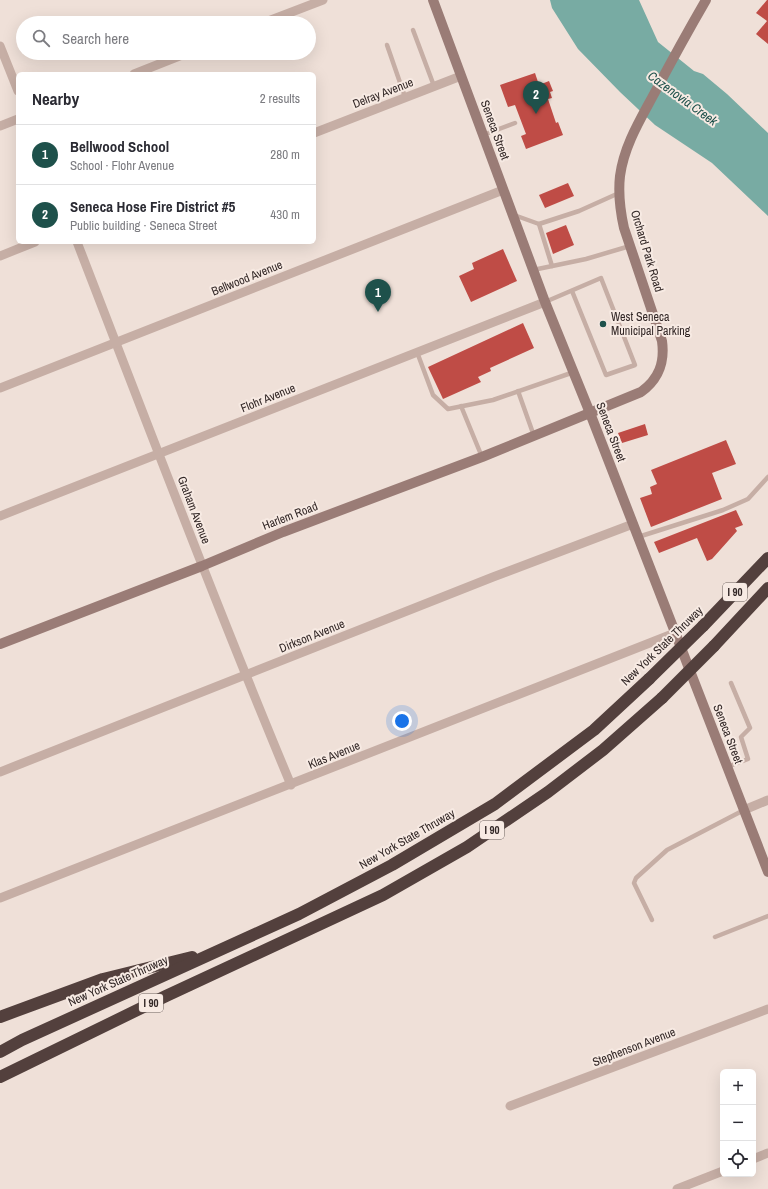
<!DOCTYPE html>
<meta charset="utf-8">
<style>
:root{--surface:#fff;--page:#f2f2f3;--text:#2b2b33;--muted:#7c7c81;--line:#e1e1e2;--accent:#1e514b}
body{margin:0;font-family:"Archivo Narrow",sans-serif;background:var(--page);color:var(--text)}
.controls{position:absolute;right:12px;bottom:12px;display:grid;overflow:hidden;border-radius:6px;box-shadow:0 4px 16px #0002}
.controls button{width:36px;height:36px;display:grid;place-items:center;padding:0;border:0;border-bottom:1px solid var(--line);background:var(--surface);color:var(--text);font:20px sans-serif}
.you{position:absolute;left:402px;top:721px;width:14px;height:14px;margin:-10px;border:3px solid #fff;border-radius:50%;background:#1a73e8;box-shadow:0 0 0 6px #1a73e833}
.badge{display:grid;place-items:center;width:26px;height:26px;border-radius:50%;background:var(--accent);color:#fff;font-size:13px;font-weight:700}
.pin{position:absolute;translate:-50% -33px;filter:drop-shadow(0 1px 2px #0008)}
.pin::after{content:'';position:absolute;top:21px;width:14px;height:12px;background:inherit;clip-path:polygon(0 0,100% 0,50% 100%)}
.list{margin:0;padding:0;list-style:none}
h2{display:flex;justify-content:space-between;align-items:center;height:52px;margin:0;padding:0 16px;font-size:17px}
h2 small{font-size:13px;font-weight:400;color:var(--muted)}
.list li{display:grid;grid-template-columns:26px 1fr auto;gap:12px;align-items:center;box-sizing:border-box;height:60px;padding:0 16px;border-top:1px solid var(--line)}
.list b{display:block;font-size:15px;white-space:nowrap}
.list p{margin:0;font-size:13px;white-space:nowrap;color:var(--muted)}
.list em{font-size:13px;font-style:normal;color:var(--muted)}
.icon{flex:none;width:22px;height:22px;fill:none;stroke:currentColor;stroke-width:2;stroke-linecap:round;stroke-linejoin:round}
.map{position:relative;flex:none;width:768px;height:1189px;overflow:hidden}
.search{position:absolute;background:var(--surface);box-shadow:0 4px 16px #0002;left:16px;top:16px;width:300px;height:44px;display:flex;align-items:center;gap:10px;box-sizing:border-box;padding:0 14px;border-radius:22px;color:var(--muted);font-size:15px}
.panel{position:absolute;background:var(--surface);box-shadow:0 4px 16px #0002;left:16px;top:72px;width:300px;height:172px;border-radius:6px}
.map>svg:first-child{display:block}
.water{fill:#78aba3}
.building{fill:#bf4c46}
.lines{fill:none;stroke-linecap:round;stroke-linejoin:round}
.service{stroke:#c6aea5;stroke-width:4.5}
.minor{stroke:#c6aea5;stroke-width:9}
.secondary{stroke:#9a7c76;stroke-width:10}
.motorway{stroke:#53403d;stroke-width:12}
.motorway-bridge{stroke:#53403d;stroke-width:12}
.poi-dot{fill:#1e514b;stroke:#f7eae3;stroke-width:1.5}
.labels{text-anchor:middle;stroke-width:4;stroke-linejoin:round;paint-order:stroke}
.shield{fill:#f7eae3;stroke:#6d625f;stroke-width:1}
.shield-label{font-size:11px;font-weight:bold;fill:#322726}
.street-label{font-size:12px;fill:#322726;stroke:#f7eae3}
.poi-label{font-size:12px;fill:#322726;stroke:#f7eae3;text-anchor:start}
.water-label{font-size:13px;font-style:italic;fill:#1e514b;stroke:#f7eae3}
</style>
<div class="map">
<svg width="768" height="1189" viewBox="0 0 768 1189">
<rect width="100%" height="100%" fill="#efe0d8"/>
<path class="water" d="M550,0H639L658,42L694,71L703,74L727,94L768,133V216L712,163L655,125L620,92L578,49L552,8Z"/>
<g class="building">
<path d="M767,0H768V44L756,34L767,21L756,13Z"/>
<path d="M535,73L539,85L549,81L553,91L550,92L552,98L548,99L556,123L558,122L563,135L526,149L521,136L526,134L515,105L508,107L500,85Z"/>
<path d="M568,183L574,196L545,208L539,195Z"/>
<path d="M566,225L574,245L553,254L546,233Z"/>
<path d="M503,249L517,281L471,302L459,276L474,269L472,263Z"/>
<path d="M523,323L534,348L490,368L491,371L478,377L481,382L443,399L428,367Z"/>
<path d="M645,424L648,435L622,443L618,433Z"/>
<path d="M726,440L736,464L712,473L722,499L651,527L640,498L652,494L650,487L657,484L651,470Z"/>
<path d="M736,510L743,525L735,528L737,531L712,559L707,561L697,538L659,553L654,542Z"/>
</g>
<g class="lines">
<g class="service">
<path d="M413,30L434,86"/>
<path d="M387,45L405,97"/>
<path d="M483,135L515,123"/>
<path d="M514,215L539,224L552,266"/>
<path d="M539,224L579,211L619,193"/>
<path d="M533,270L586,259L630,246"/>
<path d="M545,302L601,278L635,365L606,375L572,291"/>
<path d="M417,352L433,395L448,409L493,400L574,372"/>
<path d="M518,391L534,436"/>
<path d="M461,406L482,457"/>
<path d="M638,537L723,510L748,499L768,477"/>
<path d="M727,767L748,759L741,737L750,728L731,683"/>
<path d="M652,920L634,883L636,878L667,850L744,810"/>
<path d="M715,937L768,916"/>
</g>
<g class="minor">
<path d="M263,23L323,0"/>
<path d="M0,46L18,91"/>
<path d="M134,74L187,53"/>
<path d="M0,126L18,119"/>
<path d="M314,133L461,76"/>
<path d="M77,242C147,423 216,605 291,785"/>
<path d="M0,256L35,242"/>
<path d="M0,388L503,190"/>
<path d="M0,516L545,302"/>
<path d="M0,772L493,577L633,524"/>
<path d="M744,810L768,800"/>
<path d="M0,898L675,633"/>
<path d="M510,1106L768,1009"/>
<path d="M753,1159L768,1153"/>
<path d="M677,1189L723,1171"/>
</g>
<g class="secondary">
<path d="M433,0L545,302L590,413L768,872"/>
<path d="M0,644L202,566L283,532L482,457L641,392C659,379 665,363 662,341L624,228C620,210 618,194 620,176C624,146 640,120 654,94C671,62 688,31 706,0"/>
</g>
<g class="motorway">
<path d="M703,626L768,558"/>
<path d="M714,646L768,588"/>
<path d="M0,1017L103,979L192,957"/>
<path d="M0,1052L22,1040L299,914L392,865L495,804L594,730L649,679"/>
<path d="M0,1077L166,996L383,895L467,847L548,792L603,750L662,698"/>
</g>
<g class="motorway-bridge">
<path d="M649,679L703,626"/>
<path d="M662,698L714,646"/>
</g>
</g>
<circle class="poi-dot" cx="603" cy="324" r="4"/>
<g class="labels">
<g class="shield">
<rect x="723" y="583" width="24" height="18" rx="3"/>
<rect x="480" y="821" width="24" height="18" rx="3"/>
<rect x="139" y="994" width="24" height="18" rx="3"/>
</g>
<g class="shield-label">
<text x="735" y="596">I 90</text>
<text x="492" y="834">I 90</text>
<text x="151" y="1007">I 90</text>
</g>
<g class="street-label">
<text transform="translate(383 93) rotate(-21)" y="4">Delray Avenue</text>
<text transform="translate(495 130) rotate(70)" y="4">Seneca Street</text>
<text transform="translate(647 251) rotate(73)" y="4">Orchard Park Road</text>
<text transform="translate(247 278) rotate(-22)" y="4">Bellwood Avenue</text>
<text transform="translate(268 398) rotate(-22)" y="4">Flohr Avenue</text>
<text transform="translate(611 432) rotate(69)" y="4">Seneca Street</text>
<text transform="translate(194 510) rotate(69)" y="4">Graham Avenue</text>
<text transform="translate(290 516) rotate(-21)" y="4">Harlem Road</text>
<text transform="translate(312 636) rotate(-22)" y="4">Dirkson Avenue</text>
<text transform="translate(662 646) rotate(-44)" y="4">New York State Thruway</text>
<text transform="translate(728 734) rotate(69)" y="4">Seneca Street</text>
<text transform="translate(334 755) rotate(-22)" y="4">Klas Avenue</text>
<text transform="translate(407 839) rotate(-30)" y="4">New York State Thruway</text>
<text transform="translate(118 981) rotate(-24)" y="4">New York State Thruway</text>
<text transform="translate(634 1047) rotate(-21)" y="4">Stephenson Avenue</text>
</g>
<g class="poi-label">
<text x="611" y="321">West Seneca<tspan x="611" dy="14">Municipal Parking</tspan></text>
</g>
<g class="water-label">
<text transform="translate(683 98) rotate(36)" y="5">Cazenovia Creek</text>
</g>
</g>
</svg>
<div class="controls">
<button>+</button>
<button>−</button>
<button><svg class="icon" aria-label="locate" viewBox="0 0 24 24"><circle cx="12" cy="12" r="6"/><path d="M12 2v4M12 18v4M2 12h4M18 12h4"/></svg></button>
</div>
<div class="you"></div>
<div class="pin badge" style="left:378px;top:312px">1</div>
<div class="pin badge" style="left:536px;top:114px">2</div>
<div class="search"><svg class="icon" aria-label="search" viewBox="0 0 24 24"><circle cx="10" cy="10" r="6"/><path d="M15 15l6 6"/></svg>Search here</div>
<section class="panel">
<h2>Nearby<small>2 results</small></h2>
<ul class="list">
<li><span class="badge">1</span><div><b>Bellwood School</b><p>School · Flohr Avenue</p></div><em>280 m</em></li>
<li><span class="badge">2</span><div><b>Seneca Hose Fire District #5</b><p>Public building · Seneca Street</p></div><em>430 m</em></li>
</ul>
</section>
</div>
